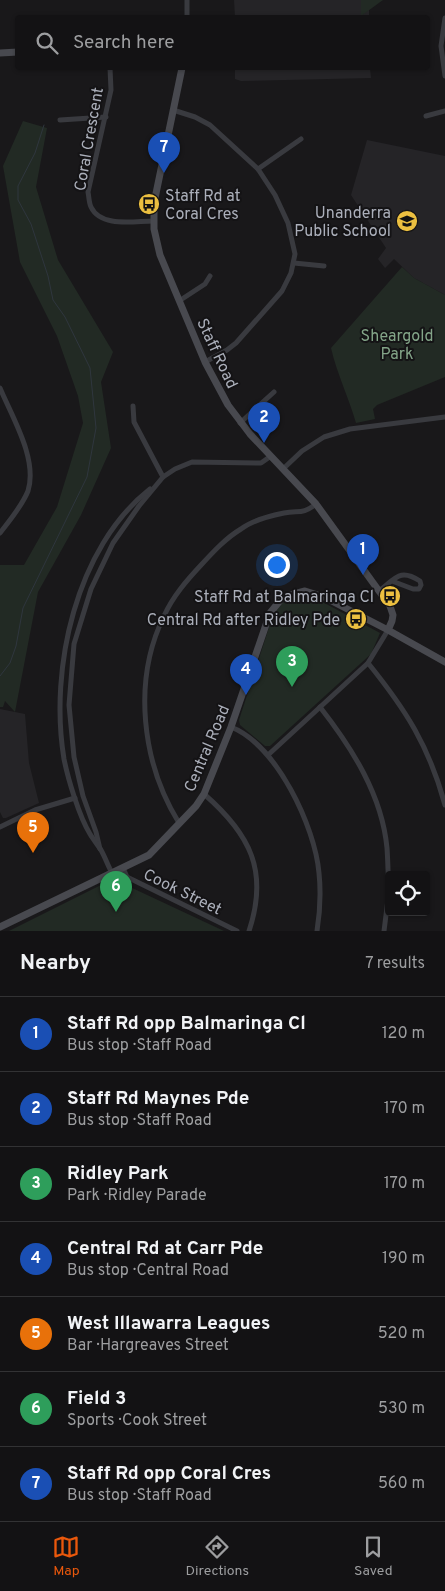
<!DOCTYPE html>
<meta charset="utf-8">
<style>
:root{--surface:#131214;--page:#202022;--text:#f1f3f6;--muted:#9d9ea0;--line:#323234;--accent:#ea580c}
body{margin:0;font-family:Overpass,sans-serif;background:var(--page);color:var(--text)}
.controls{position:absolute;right:15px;bottom:15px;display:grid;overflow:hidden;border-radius:5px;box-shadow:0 1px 4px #0004}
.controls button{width:45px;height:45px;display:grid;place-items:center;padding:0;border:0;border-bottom:1px solid var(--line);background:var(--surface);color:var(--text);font:25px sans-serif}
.you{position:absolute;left:276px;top:564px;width:18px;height:18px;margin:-12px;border:4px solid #fff;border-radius:50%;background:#1a73e8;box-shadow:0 0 0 8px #1a73e833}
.badge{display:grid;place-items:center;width:32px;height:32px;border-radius:50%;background:var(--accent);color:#fff;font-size:16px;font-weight:700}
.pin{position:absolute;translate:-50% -41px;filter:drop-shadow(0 1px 2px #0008)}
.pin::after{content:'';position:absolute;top:26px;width:18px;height:15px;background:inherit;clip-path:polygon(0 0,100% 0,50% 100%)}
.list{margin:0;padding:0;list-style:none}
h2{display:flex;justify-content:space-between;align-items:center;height:65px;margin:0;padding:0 20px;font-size:21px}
h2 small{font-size:16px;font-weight:400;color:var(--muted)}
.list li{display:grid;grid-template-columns:32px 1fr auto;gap:15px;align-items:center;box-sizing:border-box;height:75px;padding:0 20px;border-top:1px solid var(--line)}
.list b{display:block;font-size:19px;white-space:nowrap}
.list p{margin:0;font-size:16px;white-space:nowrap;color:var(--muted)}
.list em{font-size:16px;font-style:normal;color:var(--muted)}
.icon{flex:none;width:28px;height:28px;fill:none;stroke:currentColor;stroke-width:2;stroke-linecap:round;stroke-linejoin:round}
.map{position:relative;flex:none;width:445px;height:931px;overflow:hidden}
.search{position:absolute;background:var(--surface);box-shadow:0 1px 4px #0004;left:15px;right:15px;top:15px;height:55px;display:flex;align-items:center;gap:12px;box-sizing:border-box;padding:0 18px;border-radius:5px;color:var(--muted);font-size:19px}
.sheet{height:590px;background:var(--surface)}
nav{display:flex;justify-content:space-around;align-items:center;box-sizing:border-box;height:70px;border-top:1px solid var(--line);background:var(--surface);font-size:14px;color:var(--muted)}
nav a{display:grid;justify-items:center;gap:2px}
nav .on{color:var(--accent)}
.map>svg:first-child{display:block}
.built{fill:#252427}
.green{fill:#222a24}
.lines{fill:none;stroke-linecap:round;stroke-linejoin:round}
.stream{stroke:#2f363e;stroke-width:1}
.street{stroke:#393a3f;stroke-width:5}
.secondary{stroke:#48494f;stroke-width:7}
.labels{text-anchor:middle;stroke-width:4;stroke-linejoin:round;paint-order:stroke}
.street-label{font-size:16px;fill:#abafba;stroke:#141315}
.poi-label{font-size:16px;fill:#abafba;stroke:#141315;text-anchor:end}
.park-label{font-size:16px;fill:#83a488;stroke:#141315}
</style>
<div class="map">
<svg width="445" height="931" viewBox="0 0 445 931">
<rect width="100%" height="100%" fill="#19181a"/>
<g class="built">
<path d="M234,0H369V17H235Z"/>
<path d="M235,68H370L371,78L241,81L235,79Z"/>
<path d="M367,140L445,156V295L414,278L394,259L385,268L378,259L386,248L351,195Z"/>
<path d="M0,709L25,714L29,763L39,803L6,818H3L0,812Z"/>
</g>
<g class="green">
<path d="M361,0H383L361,16Z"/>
<path d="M23,121L47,128L36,187L58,260L113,352L101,382L111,448L81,515L38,592L15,712L5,701L3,707H0V565H24L57,507L83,423L78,396L57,336L20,262L3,166Z"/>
<path d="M402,267L414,278L445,295V377L377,405L373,409L375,419L356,423C349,398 337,374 331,348Z"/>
<path d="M303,594L317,599L380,633L371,654L270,746H265L240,725L239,720L273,615L285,600Z"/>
<path d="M113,879L224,931H9Z"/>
</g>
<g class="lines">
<path class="stream" d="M0,676L10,663L16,646L23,608L87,477L96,428L90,368L65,317L53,300L48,276L31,224L18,200V186L35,153L44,125"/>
<g class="street">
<path d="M187,0V18"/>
<path d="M445,18L441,46L445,76"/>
<path d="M110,68L111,90L88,192C89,197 89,203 91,207C101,228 134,221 153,221"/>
<path d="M173,110L195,117L210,125L258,169L275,195L288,223L295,254L291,273L282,291L236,343L227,350L205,362"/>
<path d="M426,116L445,111"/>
<path d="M60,120L106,117"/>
<path d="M258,169L301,139"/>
<path d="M294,263L324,266"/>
<path d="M179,301L205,284L210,276"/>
<path d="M0,388C12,417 38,459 28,491C22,506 10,520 0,533"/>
<path d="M133,406L134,422L163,477"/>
<path d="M240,423L274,392"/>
<path d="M283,469L302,451L324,437L350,429L445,417"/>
<path d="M379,591C396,578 400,568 420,581L421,585L419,589H413L392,581"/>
<path d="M368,663C406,710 429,746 445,805"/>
<path d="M320,707C352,748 382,795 387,848C388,862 388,876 389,890"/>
<path d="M231,727C277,745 315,827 319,873C321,892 320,912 317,931"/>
<path d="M268,755L368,663L388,630"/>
<path d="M204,794C250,834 269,871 249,931"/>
<path d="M179,823C142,763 132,681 164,616C173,596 187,580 202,564C214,551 226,538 241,529C253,520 269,516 284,513C299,510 302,515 316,504"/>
<path d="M0,827L35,810L75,798"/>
<path d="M100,849L96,832L83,796L74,757L69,705L74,644L91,589L113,543L139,506L163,477L175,469L192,462L261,463L271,456"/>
<path d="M123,868L127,877L237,931"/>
<path d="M112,873C108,866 105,857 101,850C97,844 93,839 90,834C79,816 68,779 64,759C49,669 76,547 150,489"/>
<path d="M384,931L389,891"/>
</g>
<g class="secondary">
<path d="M0,53L18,52"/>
<path d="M182,68L154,203V229L160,255L205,362L228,405L250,434L316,504L379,591L390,606L393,615L392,621L388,630"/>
<path d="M0,927L149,855L196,806L204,794L231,727L270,613L283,597L305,591L324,597L388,630L445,662"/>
</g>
</g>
<defs>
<g id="bus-disc" transform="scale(1.125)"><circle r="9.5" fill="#ebbf40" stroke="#141315"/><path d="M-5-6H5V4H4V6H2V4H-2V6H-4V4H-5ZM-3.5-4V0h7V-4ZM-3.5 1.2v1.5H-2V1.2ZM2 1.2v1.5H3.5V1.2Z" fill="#111"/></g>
<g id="school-disc" transform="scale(1.125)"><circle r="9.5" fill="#ebbf40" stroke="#141315"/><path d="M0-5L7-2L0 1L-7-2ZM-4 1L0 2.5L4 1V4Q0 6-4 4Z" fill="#111"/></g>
</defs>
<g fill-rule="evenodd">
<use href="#bus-disc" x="149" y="204"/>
<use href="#school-disc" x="407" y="221"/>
<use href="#bus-disc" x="390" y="596"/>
<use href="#bus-disc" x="356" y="619"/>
</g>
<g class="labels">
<g class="street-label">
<text transform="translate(88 139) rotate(-80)" y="6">Coral Crescent</text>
<text transform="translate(218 353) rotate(65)" y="6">Staff Road</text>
<text transform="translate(206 748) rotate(-67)" y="6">Central Road</text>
<text transform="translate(183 891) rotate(26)" y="6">Cook Street</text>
</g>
<g class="poi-label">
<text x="165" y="201" text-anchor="start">Staff Rd at<tspan x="165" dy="18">Coral Cres</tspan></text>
<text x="391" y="218">Unanderra<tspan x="391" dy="18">Public School</tspan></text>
<text x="374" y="602">Staff Rd at Balmaringa Cl</text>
<text x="340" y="625">Central Rd after Ridley Pde</text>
</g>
<g class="park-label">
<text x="397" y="341">Sheargold<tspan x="397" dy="18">Park</tspan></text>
</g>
</g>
</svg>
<div class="controls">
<button><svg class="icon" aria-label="locate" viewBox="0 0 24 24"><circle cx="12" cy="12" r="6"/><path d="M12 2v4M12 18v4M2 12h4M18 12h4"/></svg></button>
</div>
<div class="you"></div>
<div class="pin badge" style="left:363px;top:575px;background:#1a4fb4">1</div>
<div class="pin badge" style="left:264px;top:443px;background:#1a4fb4">2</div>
<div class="pin badge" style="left:292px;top:687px;background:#2e9e5b">3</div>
<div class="pin badge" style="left:246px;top:695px;background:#1a4fb4">4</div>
<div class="pin badge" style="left:33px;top:853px;background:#e8710a">5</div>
<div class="pin badge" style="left:116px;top:912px;background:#2e9e5b">6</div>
<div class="pin badge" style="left:164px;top:173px;background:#1a4fb4">7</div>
<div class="search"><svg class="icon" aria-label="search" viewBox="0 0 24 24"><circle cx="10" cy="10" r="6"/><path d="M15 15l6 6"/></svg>Search here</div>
</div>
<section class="sheet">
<h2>Nearby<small>7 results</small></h2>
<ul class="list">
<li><span class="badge" style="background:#1a4fb4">1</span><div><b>Staff Rd opp Balmaringa Cl</b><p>Bus stop · Staff Road</p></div><em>120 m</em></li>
<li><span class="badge" style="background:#1a4fb4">2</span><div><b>Staff Rd Maynes Pde</b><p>Bus stop · Staff Road</p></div><em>170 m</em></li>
<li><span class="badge" style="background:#2e9e5b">3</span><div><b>Ridley Park</b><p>Park · Ridley Parade</p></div><em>170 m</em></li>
<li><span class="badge" style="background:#1a4fb4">4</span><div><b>Central Rd at Carr Pde</b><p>Bus stop · Central Road</p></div><em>190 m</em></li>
<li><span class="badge" style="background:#e8710a">5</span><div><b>West Illawarra Leagues</b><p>Bar · Hargreaves Street</p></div><em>520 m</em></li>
<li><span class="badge" style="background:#2e9e5b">6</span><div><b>Field 3</b><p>Sports · Cook Street</p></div><em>530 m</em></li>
<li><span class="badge" style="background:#1a4fb4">7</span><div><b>Staff Rd opp Coral Cres</b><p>Bus stop · Staff Road</p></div><em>560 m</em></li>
</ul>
</section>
<nav>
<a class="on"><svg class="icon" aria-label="map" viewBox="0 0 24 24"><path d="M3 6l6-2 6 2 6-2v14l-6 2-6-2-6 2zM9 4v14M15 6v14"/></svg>Map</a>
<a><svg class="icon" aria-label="directions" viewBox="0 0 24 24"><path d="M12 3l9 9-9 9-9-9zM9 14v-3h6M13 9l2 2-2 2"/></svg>Directions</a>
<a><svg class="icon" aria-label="saved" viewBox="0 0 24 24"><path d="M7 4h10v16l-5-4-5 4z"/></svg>Saved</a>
</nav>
